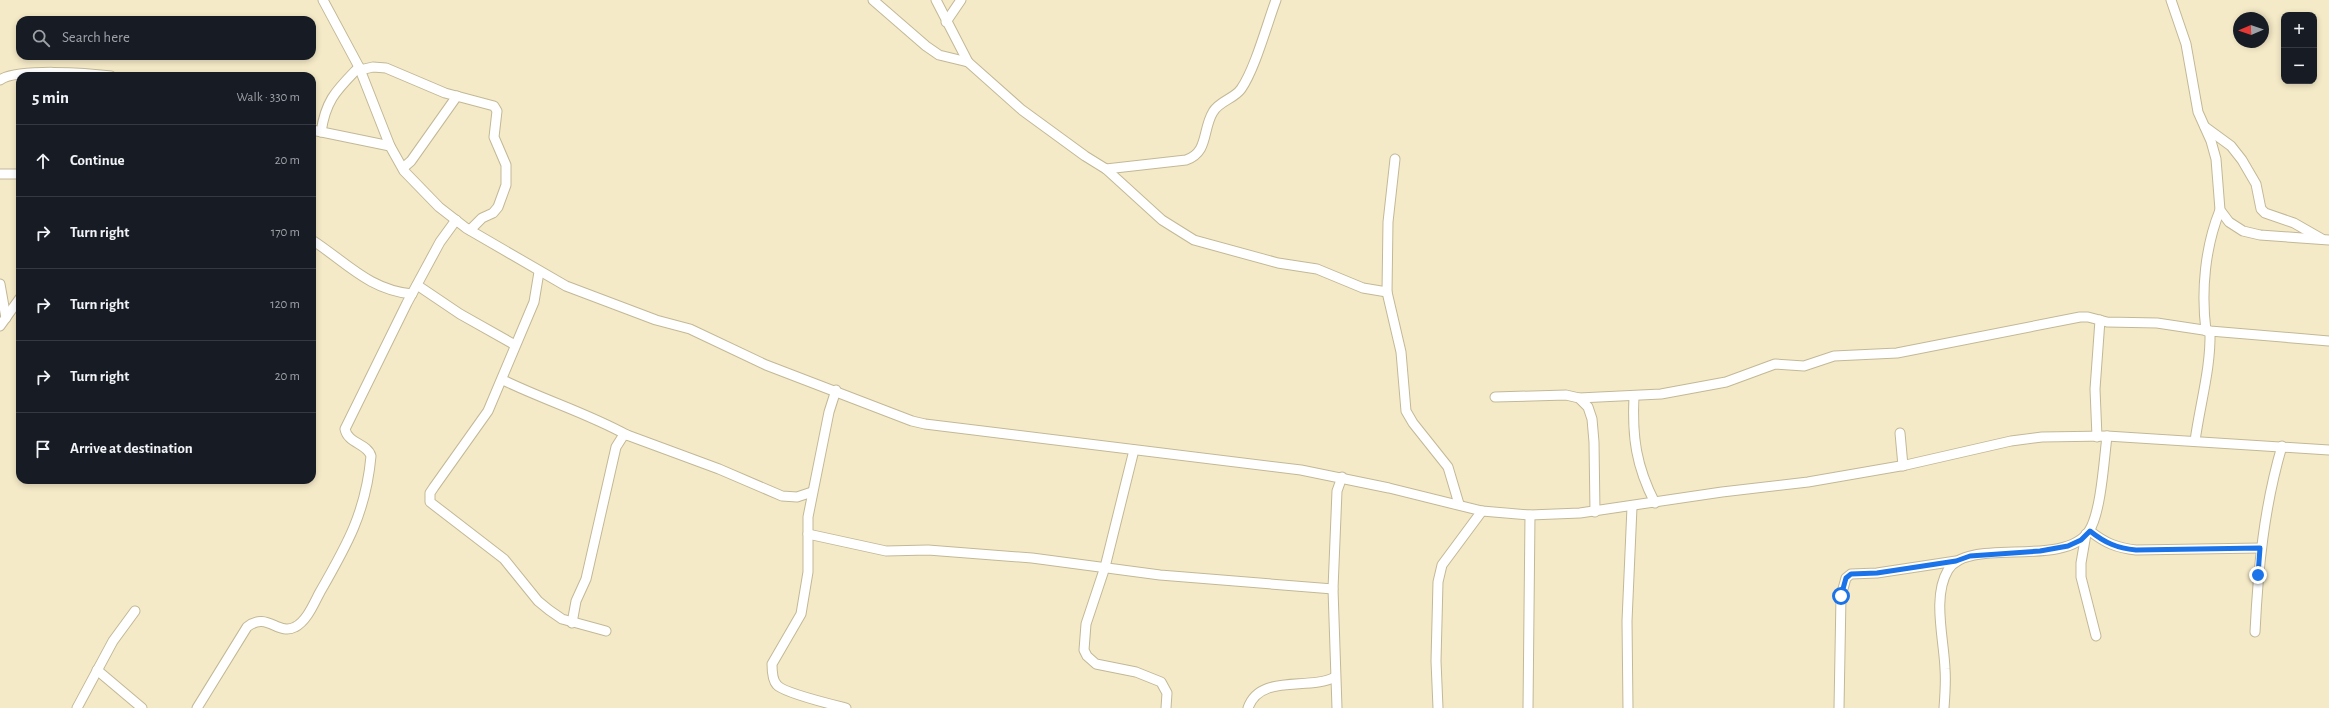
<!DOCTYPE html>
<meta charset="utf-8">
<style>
:root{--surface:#171b24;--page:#242831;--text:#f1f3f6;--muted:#9ea1a6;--line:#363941}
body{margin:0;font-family:"Alegreya Sans",sans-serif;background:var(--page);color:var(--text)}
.controls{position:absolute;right:12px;top:12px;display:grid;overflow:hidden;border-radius:8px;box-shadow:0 2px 6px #0003}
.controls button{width:36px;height:36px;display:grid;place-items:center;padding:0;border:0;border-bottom:1px solid var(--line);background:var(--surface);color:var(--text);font:20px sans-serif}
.compass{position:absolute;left:2233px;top:12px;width:36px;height:36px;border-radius:50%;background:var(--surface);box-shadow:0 2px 6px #0003;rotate:268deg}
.stop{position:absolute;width:12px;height:12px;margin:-9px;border:3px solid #1a73e8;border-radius:50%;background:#fff}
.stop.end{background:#1a73e8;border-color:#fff;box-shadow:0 1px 4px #0008}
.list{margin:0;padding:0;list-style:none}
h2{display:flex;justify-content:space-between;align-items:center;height:52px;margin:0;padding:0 16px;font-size:17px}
h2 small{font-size:13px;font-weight:400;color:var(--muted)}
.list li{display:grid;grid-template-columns:26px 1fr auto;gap:12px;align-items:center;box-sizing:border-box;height:72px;padding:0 16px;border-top:1px solid var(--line)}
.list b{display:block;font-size:15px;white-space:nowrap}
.list em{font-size:13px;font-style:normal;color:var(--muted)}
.icon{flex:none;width:22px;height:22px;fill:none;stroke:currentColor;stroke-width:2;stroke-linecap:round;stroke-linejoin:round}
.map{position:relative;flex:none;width:2329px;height:708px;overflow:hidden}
.search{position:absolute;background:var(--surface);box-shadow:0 2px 6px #0003;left:16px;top:16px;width:300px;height:44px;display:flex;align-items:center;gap:10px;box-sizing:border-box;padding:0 14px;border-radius:12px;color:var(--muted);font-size:15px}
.panel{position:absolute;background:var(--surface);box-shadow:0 2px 6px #0003;left:16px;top:72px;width:300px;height:412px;border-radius:12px}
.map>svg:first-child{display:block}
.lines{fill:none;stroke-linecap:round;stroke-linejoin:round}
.minor-casing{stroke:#c3b896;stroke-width:11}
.minor{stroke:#fff;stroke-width:9}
.route{stroke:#1a73e8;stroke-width:5}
</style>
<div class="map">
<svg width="2329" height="708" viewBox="0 0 2329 708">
<rect width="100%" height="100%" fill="#f5eac7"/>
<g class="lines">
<g class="minor-casing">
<g id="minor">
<path d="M323,0L359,67L390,146L404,171L439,207L466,228L566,286L656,320L690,329L766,365L912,421L925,424L1301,470L1389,488L1482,511L1530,515L1580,513L1722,492L1808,482L1906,465L2011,441L2042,437L2107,436L2329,450"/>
<path d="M873,0L926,46L939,55L968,62L1022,110L1085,156L1106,169L1186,160C1209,152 1202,130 1213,112C1219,101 1234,99 1241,89C1255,69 1267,24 1276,0"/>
<path d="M936,0L968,62"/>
<path d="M2171,0L2186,44L2198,112L2211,141L2216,159L2220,210L2229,222L2243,231L2260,235L2329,240"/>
<path d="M946,22L961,0"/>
<path d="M360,70L373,67L386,68L445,93L494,106L497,111L494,137L506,165V185L498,207L493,213L482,218L470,230"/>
<path d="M0,80C17,68 89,73 111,76"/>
<path d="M2205,127L2231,146L2242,160L2256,184L2261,209L2265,213L2294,223L2322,239"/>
<path d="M312,130L390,146"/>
<path d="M321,132C326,99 337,90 359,67"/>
<path d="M1395,159L1388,222L1387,292L1401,352L1406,411L1413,423L1448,467L1459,504"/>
<path d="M403,168L411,161L457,96"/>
<path d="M1106,169L1162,220L1194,240L1278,263L1317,269L1363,288L1387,292"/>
<path d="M0,174H20"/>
<path d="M312,240C346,262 369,290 412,294"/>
<path d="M539,272L534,302L488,411L434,487L430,493V502L504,559L538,601L549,610L562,619L606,631"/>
<path d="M0,284L6,318"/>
<path d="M417,285L460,314L515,345"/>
<path d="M0,326L20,298"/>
<path d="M2206,331C2201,291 2205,247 2220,210"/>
<path d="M503,380C544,400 587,413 627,435"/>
<path d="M836,390L829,412L808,517V572L801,614L772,664C772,670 772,680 777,685C784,693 834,705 846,708"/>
<path d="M1634,396C1632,437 1636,466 1655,503"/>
<path d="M1495,397L1566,395L1579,398L1588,407L1592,419L1594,442L1595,512"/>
<path d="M1579,398L1661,394L1726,382L1775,364L1804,366L1834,356L1897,353L2080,317H2088L2107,322L2157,323L2210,331L2329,341"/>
<path d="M1900,433L1903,466"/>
<path d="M2097,437L2095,389L2100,320"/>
<path d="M2195,441C2200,404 2211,368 2210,331"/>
<path d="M1134,450L1105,567L1086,624L1084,650L1087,656L1096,664L1136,672L1161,682L1167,693L1166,708"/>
<path d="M2090,531C2105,543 2117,548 2136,550L2260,548"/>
<path d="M808,534L886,551L928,550L1032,558L1160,575L1333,589"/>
<path d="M2086,534L2081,563V577L2096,636"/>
<path d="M572,623L576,601L586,579L616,447L623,436L627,435L719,469L782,496L797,497L812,492"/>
<path d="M2255,632C2258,569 2264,507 2282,446"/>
<path d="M97,670L142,708"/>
<path d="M77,708L113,641L135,611"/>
<path d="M197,708L247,627C267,611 278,636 295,627C307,621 314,603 320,592C347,545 366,512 371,456C367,443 348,444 345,429L407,303L440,242L456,220"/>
<path d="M1248,708C1260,673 1309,691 1335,677"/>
<path d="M1337,708L1333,589L1337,491L1342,477"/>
<path d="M1438,708L1436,661L1438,582L1442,565L1482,511"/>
<path d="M1528,708L1530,515"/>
<path d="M1628,708L1627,621L1632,507"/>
<path d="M1839,708L1841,596L1846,578L1851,574L1877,573L1956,561"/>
<path d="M1944,708C1945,695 1946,682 1945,669C1944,639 1932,597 1948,570C1968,536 2064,569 2089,531C2101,513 2104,460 2107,436"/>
</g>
</g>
<use href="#minor" class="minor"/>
</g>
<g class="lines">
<path class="route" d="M1841,596L1846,578L1851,574L1877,573L1956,561L1970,556L2040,551L2068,546L2081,540L2090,531C2105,543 2117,548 2136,550L2260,548L2258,575"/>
</g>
</svg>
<div class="controls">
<button>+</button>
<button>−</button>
</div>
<svg class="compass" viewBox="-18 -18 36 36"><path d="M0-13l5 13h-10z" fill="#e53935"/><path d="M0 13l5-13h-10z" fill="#9ea1a6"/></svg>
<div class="stop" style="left:1841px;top:596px"></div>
<div class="stop end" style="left:2258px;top:575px"></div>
<div class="search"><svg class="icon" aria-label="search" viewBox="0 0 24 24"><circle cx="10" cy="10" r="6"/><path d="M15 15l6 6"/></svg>Search here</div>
<section class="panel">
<h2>5 min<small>Walk · 330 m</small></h2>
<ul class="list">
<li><svg class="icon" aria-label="ahead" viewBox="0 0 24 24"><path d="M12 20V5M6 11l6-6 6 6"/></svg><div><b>Continue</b></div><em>20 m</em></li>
<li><svg class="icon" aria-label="right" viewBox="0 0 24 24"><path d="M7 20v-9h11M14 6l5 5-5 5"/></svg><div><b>Turn right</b></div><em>170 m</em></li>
<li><svg class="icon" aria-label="right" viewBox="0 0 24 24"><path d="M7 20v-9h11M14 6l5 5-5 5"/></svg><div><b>Turn right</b></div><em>120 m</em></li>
<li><svg class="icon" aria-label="right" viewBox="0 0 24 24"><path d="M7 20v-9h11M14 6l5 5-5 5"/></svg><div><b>Turn right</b></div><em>20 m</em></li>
<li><svg class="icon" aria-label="arrive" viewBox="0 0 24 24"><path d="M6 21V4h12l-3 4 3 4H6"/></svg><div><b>Arrive at destination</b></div></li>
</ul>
</section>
</div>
